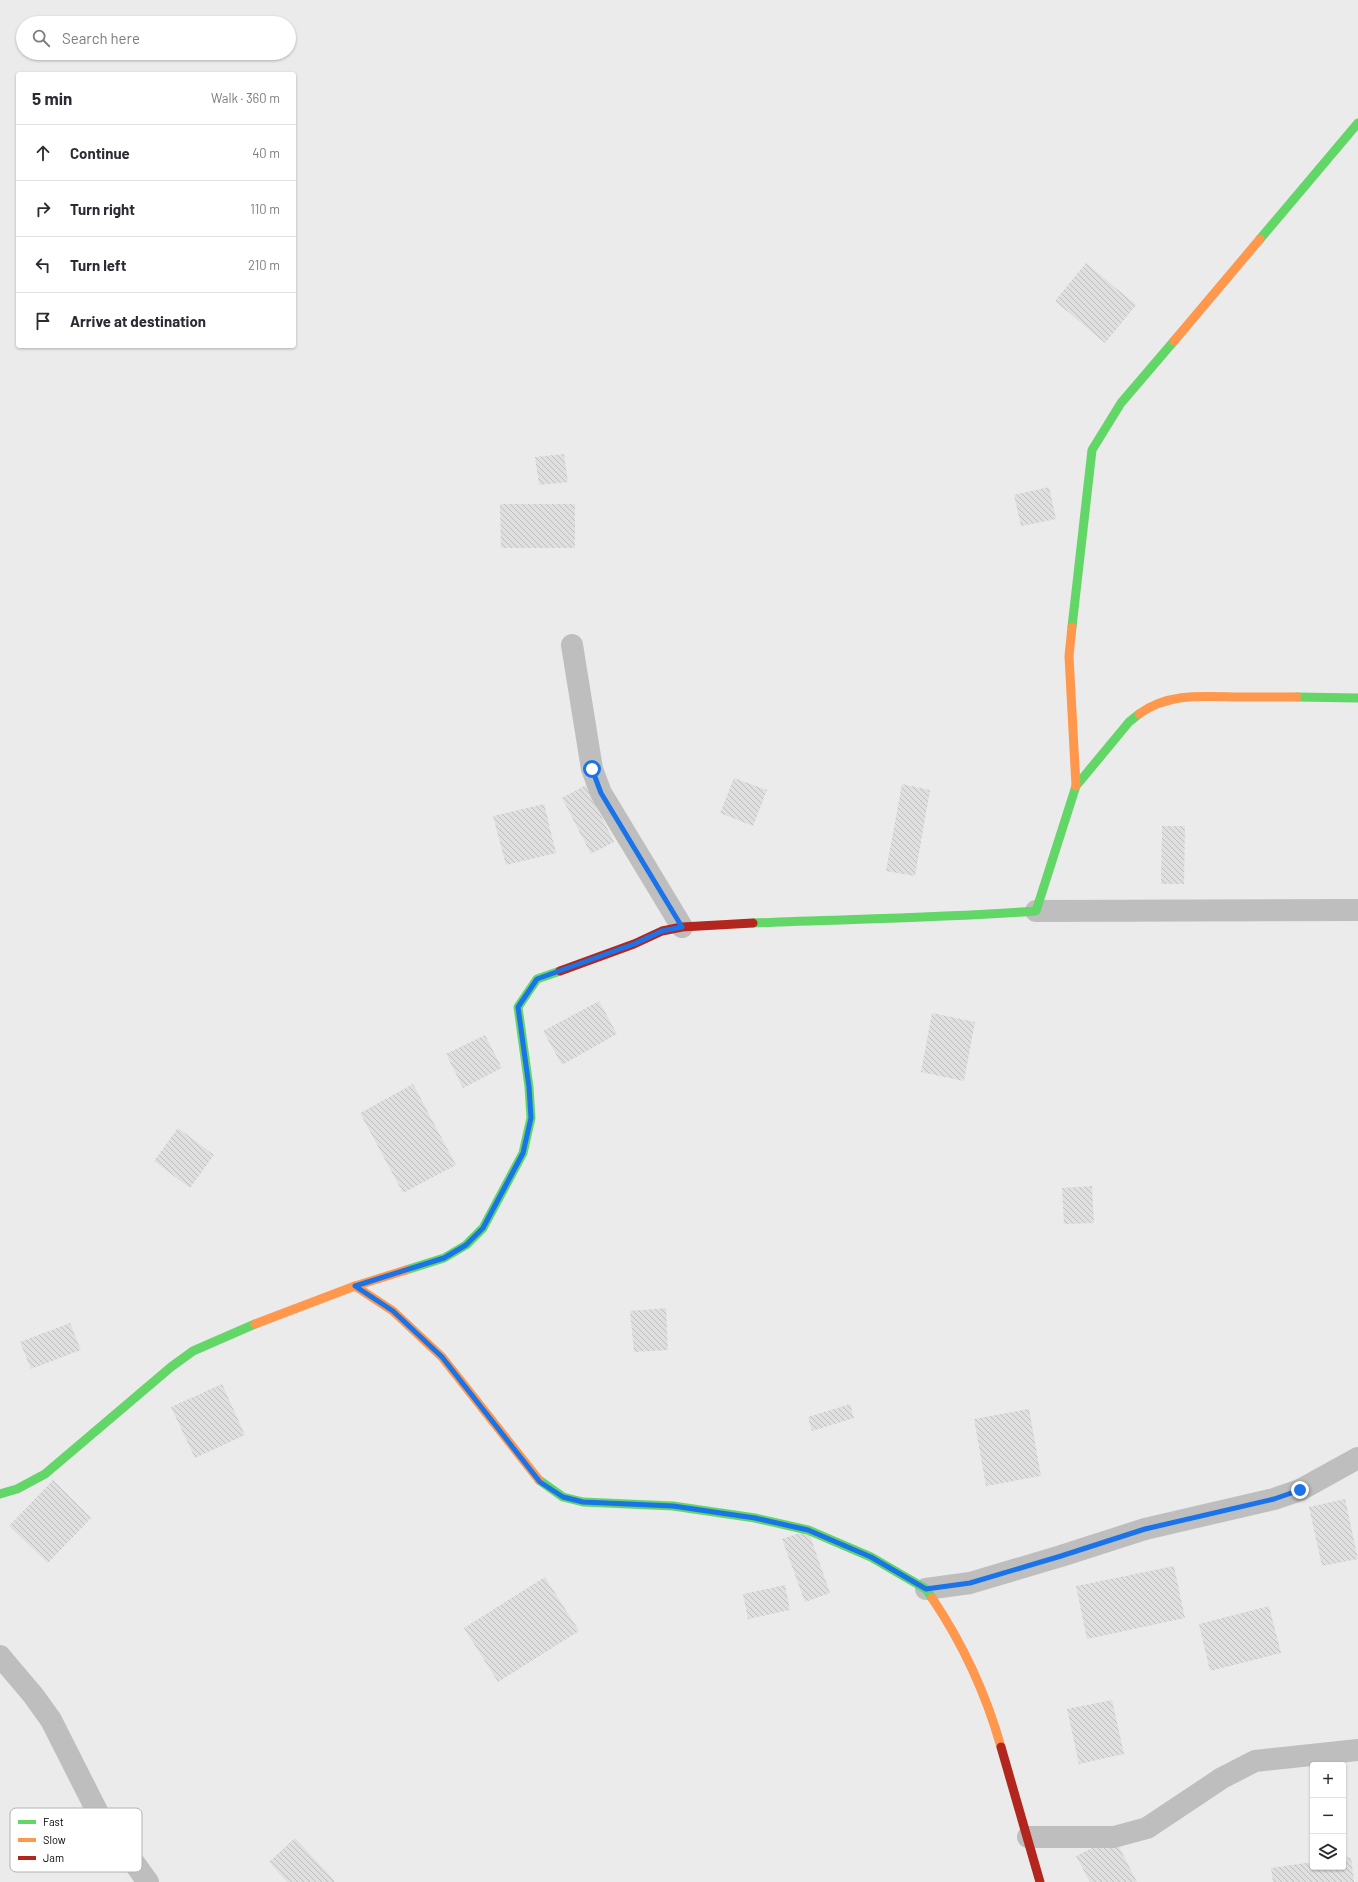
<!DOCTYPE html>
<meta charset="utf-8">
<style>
:root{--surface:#fff;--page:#f2f2f3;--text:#2b2b33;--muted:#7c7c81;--line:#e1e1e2}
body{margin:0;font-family:Barlow,sans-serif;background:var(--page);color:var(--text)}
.controls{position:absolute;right:12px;bottom:12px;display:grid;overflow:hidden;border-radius:4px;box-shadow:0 1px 3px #0004}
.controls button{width:36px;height:36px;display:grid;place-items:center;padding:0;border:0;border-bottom:1px solid var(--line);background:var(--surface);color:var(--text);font:20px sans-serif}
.stop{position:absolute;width:12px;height:12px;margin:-9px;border:3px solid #1a73e8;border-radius:50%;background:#fff}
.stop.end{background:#1a73e8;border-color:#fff;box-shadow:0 1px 4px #0008}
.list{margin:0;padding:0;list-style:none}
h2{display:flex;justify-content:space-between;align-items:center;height:52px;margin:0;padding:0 16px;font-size:17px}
h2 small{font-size:13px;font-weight:400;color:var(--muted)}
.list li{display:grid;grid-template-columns:26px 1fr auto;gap:12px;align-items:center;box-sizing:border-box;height:56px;padding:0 16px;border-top:1px solid var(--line)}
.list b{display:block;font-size:15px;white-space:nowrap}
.list em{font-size:13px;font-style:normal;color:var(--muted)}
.icon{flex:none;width:22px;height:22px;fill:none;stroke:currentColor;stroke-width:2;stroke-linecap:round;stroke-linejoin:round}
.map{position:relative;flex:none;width:1358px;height:1882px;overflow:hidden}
.search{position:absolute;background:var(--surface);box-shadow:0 1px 3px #0004;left:16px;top:16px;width:280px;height:44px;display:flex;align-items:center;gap:10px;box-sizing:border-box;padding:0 14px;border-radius:22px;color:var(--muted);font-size:15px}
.panel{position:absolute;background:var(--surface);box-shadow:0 1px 3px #0004;left:16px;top:72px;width:280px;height:276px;border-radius:4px}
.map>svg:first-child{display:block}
.grass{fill:#ebebeb;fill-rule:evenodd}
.building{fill:url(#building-back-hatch)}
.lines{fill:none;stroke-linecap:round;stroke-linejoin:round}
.street{stroke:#bebebe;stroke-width:22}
.fast{stroke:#63d668;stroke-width:9}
.slow{stroke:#ff974d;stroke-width:9}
.jam{stroke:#b3261e;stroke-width:9}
.route{stroke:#1a73e8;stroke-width:5}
.key{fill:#fff;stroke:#b2b2b2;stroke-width:1}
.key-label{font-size:11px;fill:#000}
</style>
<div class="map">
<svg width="1358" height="1882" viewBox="0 0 1358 1882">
<defs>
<pattern id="building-back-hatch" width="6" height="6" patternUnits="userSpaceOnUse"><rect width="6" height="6" fill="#dfdfdf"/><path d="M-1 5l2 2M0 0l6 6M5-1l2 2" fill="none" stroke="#bebebe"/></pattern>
</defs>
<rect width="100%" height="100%" fill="#fff"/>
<path class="grass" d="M0,0H1358V1882H0ZM23,23H289V53H23ZM18,74H294V346H18ZM1313,1765H1343V1867H1313Z"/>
<g class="building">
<path d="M1086,263L1136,305L1105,343L1055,301Z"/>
<path d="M564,454L568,482L539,485L535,457Z"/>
<path d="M1049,487L1056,519L1021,526L1014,495Z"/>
<path d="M500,504H575V548H501Z"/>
<path d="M734,778L767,790L753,826L720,813Z"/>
<path d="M902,784L930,790L915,876L886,871Z"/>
<path d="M586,785L614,842L591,854L562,798Z"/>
<path d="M544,804L556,853L506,865L493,816Z"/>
<path d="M1162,826H1185L1184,884H1161Z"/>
<path d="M599,1001L617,1034L562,1065L543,1031Z"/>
<path d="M932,1013L975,1022L964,1081L921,1072Z"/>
<path d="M485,1035L502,1068L463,1088L446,1054Z"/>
<path d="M413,1084L456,1165L403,1193L360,1113Z"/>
<path d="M178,1128L214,1155L190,1188L154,1161Z"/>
<path d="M1092,1186L1094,1223L1064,1224L1062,1188Z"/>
<path d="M666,1308L668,1350L634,1352L630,1311Z"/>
<path d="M70,1323L81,1350L31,1369L20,1342Z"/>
<path d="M222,1384L245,1435L195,1458L171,1407Z"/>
<path d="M850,1404L854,1418L812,1431L808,1417Z"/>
<path d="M1029,1409L1041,1476L986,1486L974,1419Z"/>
<path d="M53,1480L91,1518L48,1563L9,1526Z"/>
<path d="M1345,1499L1358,1559L1322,1566L1309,1507Z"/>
<path d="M808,1530L830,1593L805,1602L782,1539Z"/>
<path d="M1174,1566L1185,1618L1087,1639L1076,1586Z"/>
<path d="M545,1577L579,1631L498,1682L464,1628Z"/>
<path d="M785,1585L790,1610L748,1619L743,1594Z"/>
<path d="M1269,1606L1281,1653L1210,1671L1199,1624Z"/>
<path d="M1112,1700L1124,1754L1079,1764L1067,1709Z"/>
<path d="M1114,1837L1137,1882H1090L1076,1856Z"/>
<path d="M295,1838L335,1881L334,1882H287L269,1862Z"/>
<path d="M1351,1857L1354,1882H1273L1271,1868L1313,1862V1867H1343V1858Z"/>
</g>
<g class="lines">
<g class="street">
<path d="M572,645L592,769L601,793L682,927"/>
<path d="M1036,911L1358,910"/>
<path d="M926,1589L970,1583L1061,1556L1145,1529L1274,1499L1300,1490L1358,1458"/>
<path d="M0,1656L33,1695L51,1720L99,1815L148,1882"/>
<path d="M1028,1837H1114L1147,1828L1222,1778L1255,1761L1358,1750"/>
</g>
<g class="fast">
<path d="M1260,239L1358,123"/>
<path d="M1072,627L1092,450L1121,403L1174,341"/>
<path d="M1297,697L1358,698"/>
<path d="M753,923C847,919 942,918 1036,911L1076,786L1129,722L1139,714"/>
<path d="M406,1270L444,1258L466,1245L483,1228L523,1153L531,1118L529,1087L518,1007L537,979L560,971"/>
<path d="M539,1480L563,1497L583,1502L673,1506L755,1518L808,1530L871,1557L926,1589L932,1598"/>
<path d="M0,1494L17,1489L45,1474L171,1367L193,1351L255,1324"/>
</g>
<g class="slow">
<path d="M1174,341L1260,239"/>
<path d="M1072,627L1069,656L1076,786"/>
<path d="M1139,714C1167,693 1202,696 1235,697C1255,697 1276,697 1297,697"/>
<path d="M355,1286L393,1311L442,1357L539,1480"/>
<path d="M255,1324L355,1286L406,1270"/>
<path d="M932,1598C963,1644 986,1694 1001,1747"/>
</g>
<g class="jam">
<path d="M560,971L634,944L662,931L682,927L753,923"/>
<path d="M1001,1747L1040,1882"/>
</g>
</g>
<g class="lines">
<path class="route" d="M592,769L601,793L682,927L662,931L634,944L537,979L518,1007L529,1087L531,1118L523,1153L483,1228L466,1245L444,1258L355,1286L393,1311L442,1357L540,1482L563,1497L583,1502L673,1506L755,1518L808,1530L871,1557L926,1589L970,1583L1061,1556L1145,1529L1274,1499L1300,1490"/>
</g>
<rect x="10" y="1808" width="132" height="64" rx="6" class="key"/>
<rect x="18" y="1820" width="18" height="4" fill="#63d668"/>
<rect x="18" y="1838" width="18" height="4" fill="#ff974d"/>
<rect x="18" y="1856" width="18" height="4" fill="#b3261e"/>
<g class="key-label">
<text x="43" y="1826">Fast</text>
<text x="43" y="1844">Slow</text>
<text x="43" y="1862">Jam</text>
</g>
</svg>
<div class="controls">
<button>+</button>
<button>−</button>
<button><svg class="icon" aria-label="layers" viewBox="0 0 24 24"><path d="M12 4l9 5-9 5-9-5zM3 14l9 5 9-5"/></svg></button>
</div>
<div class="stop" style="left:592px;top:769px"></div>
<div class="stop end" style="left:1300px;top:1490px"></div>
<div class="search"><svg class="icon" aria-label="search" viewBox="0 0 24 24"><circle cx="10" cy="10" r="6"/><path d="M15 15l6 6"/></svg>Search here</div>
<section class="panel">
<h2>5 min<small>Walk · 360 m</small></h2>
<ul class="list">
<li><svg class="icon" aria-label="ahead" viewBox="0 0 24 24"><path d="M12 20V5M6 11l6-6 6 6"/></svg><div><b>Continue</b></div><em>40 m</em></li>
<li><svg class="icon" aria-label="right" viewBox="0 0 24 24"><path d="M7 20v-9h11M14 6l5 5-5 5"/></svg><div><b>Turn right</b></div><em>110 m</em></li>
<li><svg class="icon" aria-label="left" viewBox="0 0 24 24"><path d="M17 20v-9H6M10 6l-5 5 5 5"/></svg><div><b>Turn left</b></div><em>210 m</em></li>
<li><svg class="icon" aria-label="arrive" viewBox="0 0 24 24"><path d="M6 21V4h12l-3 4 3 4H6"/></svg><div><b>Arrive at destination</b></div></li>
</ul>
</section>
</div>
